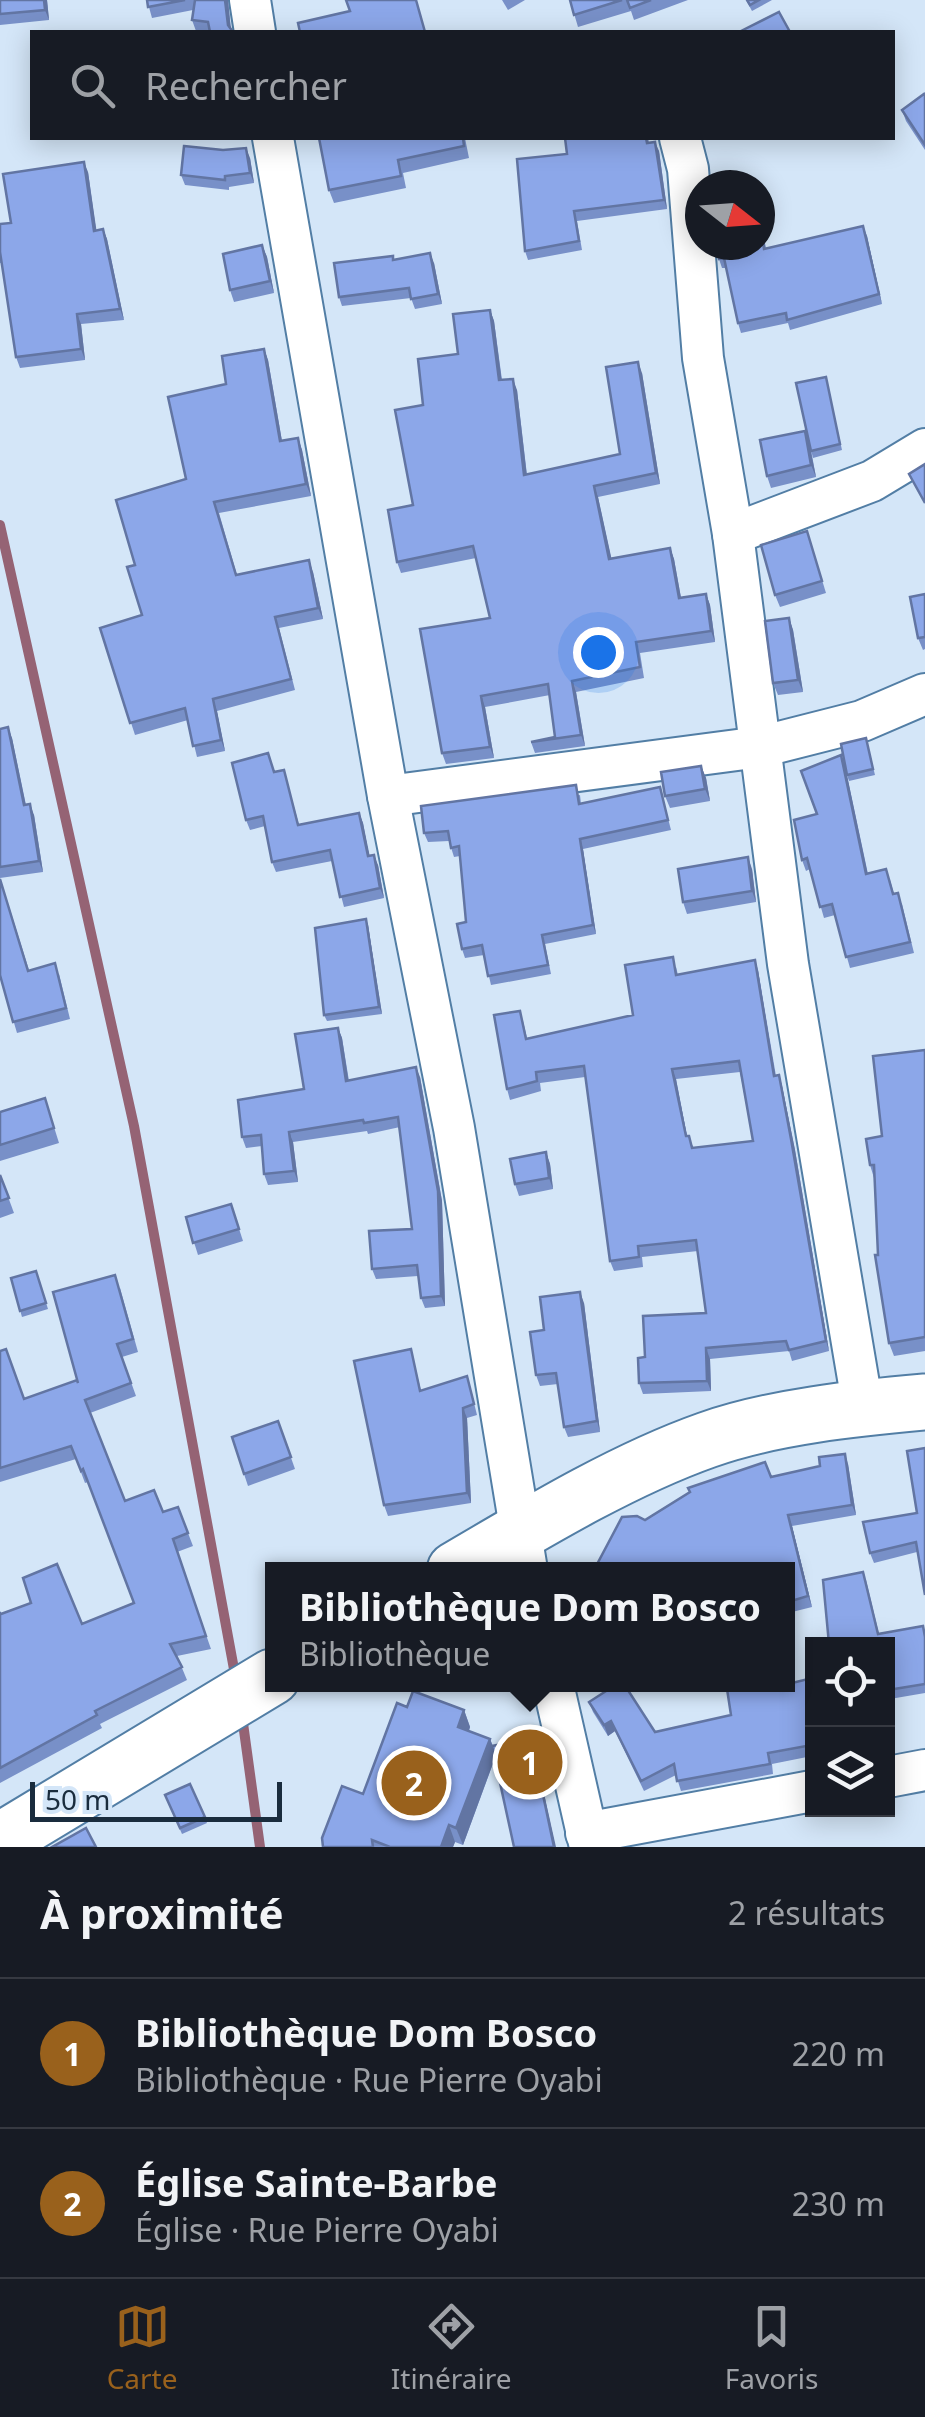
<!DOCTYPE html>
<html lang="fr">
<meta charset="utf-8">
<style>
:root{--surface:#171b24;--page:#242831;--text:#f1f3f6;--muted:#9ea1a6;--line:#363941;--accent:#99611c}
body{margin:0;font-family:"Noto Sans",sans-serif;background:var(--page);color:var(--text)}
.controls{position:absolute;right:30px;bottom:30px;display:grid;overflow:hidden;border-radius:0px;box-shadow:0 5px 25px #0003}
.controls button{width:90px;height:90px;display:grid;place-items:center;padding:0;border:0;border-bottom:2px solid var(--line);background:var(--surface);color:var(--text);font:50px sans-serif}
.compass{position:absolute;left:685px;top:170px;width:90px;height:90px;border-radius:50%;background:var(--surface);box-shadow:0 5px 25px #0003;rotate:107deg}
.scale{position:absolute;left:30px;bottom:25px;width:252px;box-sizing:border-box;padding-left:10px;border:5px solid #1a2c3d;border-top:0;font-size:28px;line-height:35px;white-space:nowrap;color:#1a2c3d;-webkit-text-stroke:8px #d4e6f8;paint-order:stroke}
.you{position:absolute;left:598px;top:652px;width:35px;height:35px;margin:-25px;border:8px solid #fff;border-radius:50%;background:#1a73e8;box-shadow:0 0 0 15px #1a73e833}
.badge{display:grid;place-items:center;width:65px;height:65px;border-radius:50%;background:var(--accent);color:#fff;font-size:32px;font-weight:700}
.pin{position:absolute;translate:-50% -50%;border:5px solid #fff;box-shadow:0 2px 10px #0006}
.popup{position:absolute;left:265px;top:1562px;width:530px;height:130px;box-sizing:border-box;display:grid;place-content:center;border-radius:0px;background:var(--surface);filter:drop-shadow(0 2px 8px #0005);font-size:32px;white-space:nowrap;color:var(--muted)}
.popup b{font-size:38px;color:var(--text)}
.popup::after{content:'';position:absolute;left:50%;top:100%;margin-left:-20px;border:20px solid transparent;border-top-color:var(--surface)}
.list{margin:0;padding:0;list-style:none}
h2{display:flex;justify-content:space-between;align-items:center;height:130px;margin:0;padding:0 40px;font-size:42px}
h2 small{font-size:32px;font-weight:400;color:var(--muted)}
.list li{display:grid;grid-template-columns:65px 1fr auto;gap:30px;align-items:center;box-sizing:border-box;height:150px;padding:0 40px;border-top:2px solid var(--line)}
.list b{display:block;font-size:38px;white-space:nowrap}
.list p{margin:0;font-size:32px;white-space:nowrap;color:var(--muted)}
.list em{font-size:32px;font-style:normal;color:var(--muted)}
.icon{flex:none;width:55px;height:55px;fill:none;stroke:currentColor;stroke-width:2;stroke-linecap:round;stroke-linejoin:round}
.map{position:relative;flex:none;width:925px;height:1847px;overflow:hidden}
.search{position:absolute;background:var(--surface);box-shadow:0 5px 25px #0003;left:30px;right:30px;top:30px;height:110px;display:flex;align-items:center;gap:25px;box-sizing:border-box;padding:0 35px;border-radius:0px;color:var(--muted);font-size:38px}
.sheet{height:430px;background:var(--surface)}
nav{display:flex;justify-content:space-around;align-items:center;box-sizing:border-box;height:140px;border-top:2px solid var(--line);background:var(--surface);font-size:28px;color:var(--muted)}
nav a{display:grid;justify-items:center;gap:5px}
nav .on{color:var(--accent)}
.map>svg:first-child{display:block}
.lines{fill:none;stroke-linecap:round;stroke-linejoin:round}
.stream{stroke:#956374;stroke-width:10}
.street-casing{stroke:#527ea5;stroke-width:44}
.secondary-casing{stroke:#527ea5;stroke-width:59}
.street{stroke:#fff;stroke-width:40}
.secondary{stroke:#fff;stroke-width:55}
.wall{fill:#7890c8;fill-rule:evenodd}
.shaded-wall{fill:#6275a3}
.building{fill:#8ca7e9;stroke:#6275a3;stroke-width:2.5;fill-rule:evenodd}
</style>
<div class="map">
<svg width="925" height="1847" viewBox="0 0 925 1847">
<rect width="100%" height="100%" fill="#d4e6f8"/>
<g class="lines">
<g class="stream">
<path d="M0,525L134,1126L236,1680"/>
<path d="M242,1716L260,1847"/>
</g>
<g class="street-casing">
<g id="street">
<path d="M250,0L255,32"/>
<path d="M273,138L388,796L454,1128L527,1570"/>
<path d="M680,138L688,169L703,358L733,534L788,964L863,1408"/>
<path d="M733,534L872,481L925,449"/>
<path d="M388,796L760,747L862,721L925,694"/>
<path d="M553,1684L590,1847"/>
<path d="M888,1777L925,1770"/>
<path d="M586,1833L812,1791"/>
</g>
</g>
<g class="secondary-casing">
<g id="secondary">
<path d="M455,1570C533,1524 622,1470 707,1440C771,1417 857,1408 925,1402"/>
<path d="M0,1841L272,1677"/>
</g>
</g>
<use href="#street" class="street"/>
<use href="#secondary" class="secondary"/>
</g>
<g class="wall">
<path d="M0,0H47L49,20L0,25Z"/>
<path d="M147,0H228L231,30L233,32L196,31L192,20L193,10L152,18Z"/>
<path d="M502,0H525L508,10Z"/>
<path d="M570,0H688L634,20L631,11L578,27Z"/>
<path d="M746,0H772L752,11Z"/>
<path d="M925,96V150L906,121L902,110Z"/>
<path d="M319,138H465L469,158L403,173L406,188L334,203L329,190Z"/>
<path d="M565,138H648L649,142L659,151L667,209L577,221L582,250L528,260L525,251L567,154Z"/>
<path d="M250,158L254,183L229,187V190L185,185L181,175Z"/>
<path d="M88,172L96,230L103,229L107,239L124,320L81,324L85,360L20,368L16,357L2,263H0V224L11,223Z"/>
<path d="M760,213L766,249L867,236L882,304L790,330L788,323L741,333L738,323L726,268H722L719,259L760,245Z"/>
<path d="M262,245L267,257L274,293L234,302L230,290Z"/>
<path d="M393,256L394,260L434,263L442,304L415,309L411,298L342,306L339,297Z"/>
<path d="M490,310L494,321L502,380L517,390L527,475L620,454L642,373L660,484L598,497L611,558L670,548L674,559L681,598L706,594L710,605L715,642L640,653L644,678L576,692L585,746L535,753L531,742L555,737L550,695L485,707L494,758L446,764L442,753L490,618L476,558L401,573L397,562L413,505L423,405Z"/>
<path d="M264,349L268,360L282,441L298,438L302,450L311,496L219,513L237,575L313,572L323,619L279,628L295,690L217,711L225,751L197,757L188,720L135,735L100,628L142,615L135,565L186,479L226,384Z"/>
<path d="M826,377L842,450L813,458L811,450L816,477L771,488L767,476L805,431L809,441Z"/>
<path d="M807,531L826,593L780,607L775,595Z"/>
<path d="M925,594V649L923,650L918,638Z"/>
<path d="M789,618L793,630L803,692L778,695L773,683Z"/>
<path d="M0,729L12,738L26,805L34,815L43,872L0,878L29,970L59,974L70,1019L17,1033L0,975Z"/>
<path d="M866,738L875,775L849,781L847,775Z"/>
<path d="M701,766L706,778L710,801L670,808L665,796Z"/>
<path d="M845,766L868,874L890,880L894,894L902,904L914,953L850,968L835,915L824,918L810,869L806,871L802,860L817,815Z"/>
<path d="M284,770L299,825L359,813L363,823L369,856L378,865L384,898L344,907L332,861L276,872L272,862L265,826L250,830L246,820L274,772Z"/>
<path d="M660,787L671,830L583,849L596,934L545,944L551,974L491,985L484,955L465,958L462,949L466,922L460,856L454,857L449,841L428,842L424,833L580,795L581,804Z"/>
<path d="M752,869L756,902L687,914L683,902Z"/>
<path d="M368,925L382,1014L327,1021L324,1015Z"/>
<path d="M676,967L678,975L758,970L776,1076L779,1075L782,1086L795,1150L829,1351L792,1361L789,1351L710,1359L711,1391L643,1394L639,1383L645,1357L706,1313L698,1251L642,1257L643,1267L614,1271L610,1261L585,1077L540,1083L541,1091L510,1100L507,1089L523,1021L527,1038L633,1015ZM740,1072L753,1141L694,1148L687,1136L676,1079Z"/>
<path d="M338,1028L342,1038L349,1081L420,1077L442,1201L445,1306L425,1308L421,1298L418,1276L376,1279L372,1269L412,1229L400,1127L368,1134L367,1131L293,1142L298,1182L268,1185L264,1174L262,1146L246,1148L242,1137L304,1089Z"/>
<path d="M925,1050V1351L894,1356L889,1343L878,1255L874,1178L870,1165L882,1136Z"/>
<path d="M45,1098L59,1143L0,1161V1112Z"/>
<path d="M546,1152L550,1164L553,1189L519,1196L515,1184Z"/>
<path d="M0,1175L14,1213L0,1218Z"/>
<path d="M231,1204L243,1241L198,1255L186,1217Z"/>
<path d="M36,1271L48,1309L22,1317L11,1278Z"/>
<path d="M120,1288L138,1352L122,1357L136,1396L90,1413L125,1501L163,1512L178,1507L193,1546L177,1552L211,1649L177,1656L187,1680L100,1724L102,1728L0,1783V1613L82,1624L134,1603L88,1482L85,1483L76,1459L0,1482V1351L24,1399L77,1380Z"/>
<path d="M584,1303L600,1432L568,1437L564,1427L558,1384L540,1386L536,1375L544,1330Z"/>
<path d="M411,1349L421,1391L470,1387L477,1415L467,1418L471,1503L388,1516L384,1505Z"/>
<path d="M278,1421L295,1469L248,1486L244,1474Z"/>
<path d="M848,1464L856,1515L792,1526L812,1607L788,1613V1570L645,1520L771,1477Z"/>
<path d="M917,1513V1552L874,1563L870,1553Z"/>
<path d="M866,1580L879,1634L923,1626L925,1631V1693L890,1699L888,1693V1644H829Z"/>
<path d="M812,1678V1756L772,1764L773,1774L681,1791L676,1775L644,1791L615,1731L608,1736L593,1712L589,1702L655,1732L731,1715V1688L765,1684L766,1688Z"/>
<path d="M407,1707L464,1710L470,1727L469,1731L490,1739L493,1746L534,1749L495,1758L463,1845L455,1842L453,1847H323L363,1794Z"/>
<path d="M190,1784L207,1823L182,1834L165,1795Z"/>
</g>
<g class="shaded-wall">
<path d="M44,0H47L49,20L45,10Z"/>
<path d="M225,0H228L231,32L228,25Z"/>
<path d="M655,142L659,151L667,209L664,200Z"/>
<path d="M246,148L250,158L254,183L250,173Z"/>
<path d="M84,162L88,172L98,241L94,231Z"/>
<path d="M760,213L761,216L767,259L764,249Z"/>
<path d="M863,226L867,236L882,304L879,294Z"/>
<path d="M103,229L107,239L124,320L120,309Z"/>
<path d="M262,245L267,257L274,293L270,281Z"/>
<path d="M430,253L434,263L442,304L438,294Z"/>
<path d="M490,310L494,321L503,391L499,380Z"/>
<path d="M77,314L81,324L85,360L81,349Z"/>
<path d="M264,349L268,360L284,453L280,441Z"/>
<path d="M638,362L642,373L660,484L656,473Z"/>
<path d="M513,379L517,390L528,486L524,475Z"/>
<path d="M805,431L809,443L816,477L811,465Z"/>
<path d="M298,438L302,450L311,496L306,484Z"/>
<path d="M594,486L598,497L614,570L609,559Z"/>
<path d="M670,548L674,559L683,609L679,598Z"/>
<path d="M309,560L313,572L323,619L318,608Z"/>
<path d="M706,594L710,605L715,642L711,631Z"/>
<path d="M789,618L793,630L803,692L798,680Z"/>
<path d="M572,681L576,692L585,746L581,735Z"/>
<path d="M481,696L485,707L494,758L490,747Z"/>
<path d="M213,699L217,711L225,751L221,740Z"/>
<path d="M8,727L12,738L28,816L24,805Z"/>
<path d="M841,755L845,766L870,885L866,874Z"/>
<path d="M701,766L706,778L710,801L705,789Z"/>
<path d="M30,804L34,815L43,872L39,861Z"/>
<path d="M359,813L363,823L372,867L368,856Z"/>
<path d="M580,839L583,849L596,934L593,925Z"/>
<path d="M374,855L378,865L384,898L380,888Z"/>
<path d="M748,857L752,869L756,902L752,891Z"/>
<path d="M366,919L368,925L382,1014L379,1007Z"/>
<path d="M755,960L758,970L777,1086L774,1076Z"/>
<path d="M338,1028L342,1038L350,1091L346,1081Z"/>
<path d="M416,1067L420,1077L442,1201L445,1306L441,1296Z"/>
<path d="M672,1069L676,1079L689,1147L686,1136Z"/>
<path d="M779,1075L782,1086L795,1150L829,1351L826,1341Z"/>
<path d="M289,1132L293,1142L298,1182L294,1171Z"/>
<path d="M546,1152L550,1164L553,1189L549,1178Z"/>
<path d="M580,1292L584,1303L600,1432L597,1421Z"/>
<path d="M706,1348L710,1359L711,1391L707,1381Z"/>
<path d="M463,1408L467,1418L471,1503L467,1493Z"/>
<path d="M845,1454L848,1464L856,1515L852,1505Z"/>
<path d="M788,1515L792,1526L812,1607L808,1596Z"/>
<path d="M464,1710L470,1727L464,1743L458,1727Z"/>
<path d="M611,1721L615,1731L608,1736L604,1725Z"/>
<path d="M531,1738L534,1749L556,1847H554Z"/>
<path d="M490,1739L496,1755L463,1845L456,1828Z"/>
<path d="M449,1825L455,1842L453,1847H441Z"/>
</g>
<g class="building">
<path d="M0,0H44L45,10L0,14Z"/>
<path d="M147,0H185L148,7Z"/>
<path d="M195,0H225L228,25L233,32H210L208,22L192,20Z"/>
<path d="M346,0H416L425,32H300L298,23L350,11Z"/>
<path d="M570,0H622L574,15Z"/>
<path d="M627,0H651L630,8Z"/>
<path d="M747,0H759L750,5Z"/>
<path d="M779,12L790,32H739Z"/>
<path d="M924,94L925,96V145L902,110Z"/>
<path d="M319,138H463L464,146L398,160L401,176L329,190Z"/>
<path d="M565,138H646L647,143L655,142L664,200L574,211L579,241L525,251L517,159L567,154Z"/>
<path d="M184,146L223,150L246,148L250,173L225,176V180L181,175Z"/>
<path d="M84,162L94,231L103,229L120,309L77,314L81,349L16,357L0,252V224L11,223L3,174Z"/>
<path d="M760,224L764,249L863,226L879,294L787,320L786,313L738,323L724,258L719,259L717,245H760Z"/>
<path d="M262,245L270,281L230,290L223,254Z"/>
<path d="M430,253L438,294L411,299L409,288L339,297L334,263L393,256V260Z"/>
<path d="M490,310L499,380L513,379L524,475L620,454L606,367L638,362L656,473L594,486L609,559L670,548L679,598L706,594L711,631L636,642L640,667L572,681L581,735L531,742L555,737L548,684L481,696L490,747L442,753L420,629L490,618L473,546L397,562L388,510L413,505L395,410L423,405L418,359L458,354L453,314Z"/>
<path d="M264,349L280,441L298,438L306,484L214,502L236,575L309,560L318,608L275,617L291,679L213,699L221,740L193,746L185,708L130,723L100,628L142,615L127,567L135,565L116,500L186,479L168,397L226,384L222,356Z"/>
<path d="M826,377L840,444L811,451L796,383Z"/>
<path d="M805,431L811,465L767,476L760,440Z"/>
<path d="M925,464V503L909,474Z"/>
<path d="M807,531L822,581L775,595L761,545Z"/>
<path d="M925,594V637L918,638L910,597Z"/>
<path d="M789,618L798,680L773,683L765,621Z"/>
<path d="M8,727L24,805L30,804L39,861L0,867V729Z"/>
<path d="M866,738L873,769L847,775L841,744Z"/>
<path d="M268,753L274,772L284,770L298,825L359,813L368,856L374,855L380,888L340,897L330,850L272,862L263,816L246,820L232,763Z"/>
<path d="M841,755L866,874L886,869L893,894L898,893L910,942L846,957L832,904L820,907L807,858L802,860L794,820L817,814L801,771Z"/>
<path d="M701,766L705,789L665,796L661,772Z"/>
<path d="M576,785L579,804L660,787L668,820L580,839L593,925L542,935L548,965L488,976L482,945L462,949L457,924L466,922L459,846L451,848L448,831L424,833L421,806Z"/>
<path d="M748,857L752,891L683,902L678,869Z"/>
<path d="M0,879L28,971L55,963L66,1008L13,1022L0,975Z"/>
<path d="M366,919L379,1007L324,1015L315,928Z"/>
<path d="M673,957L676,975L755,960L774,1076L779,1075L791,1139L826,1341L789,1350L786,1341L706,1348L707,1381L639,1383L638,1358L645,1357L643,1316L706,1313L696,1240L638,1246L639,1257L610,1261L584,1066L536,1072L537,1081L507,1089L494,1015L520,1011L526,1039L633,1015L625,965ZM739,1061L753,1141L692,1148L689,1136H686L672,1069Z"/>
<path d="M338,1028L346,1081L416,1067L438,1191L441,1296L421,1298L417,1265L372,1269L369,1231L412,1229L398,1117L364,1123L363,1120L289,1132L294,1171L264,1174L261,1135L242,1137L238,1100L304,1089L295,1034Z"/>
<path d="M925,1050V1337L889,1343L875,1255H878L874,1165H870L866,1139L882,1136L873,1056Z"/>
<path d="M45,1098L54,1128L0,1145V1112Z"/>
<path d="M546,1152L549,1178L515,1184L510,1159Z"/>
<path d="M0,1175L9,1198L0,1201Z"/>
<path d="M231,1204L239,1229L193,1243L186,1217Z"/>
<path d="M36,1271L46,1303L20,1311L11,1278Z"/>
<path d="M115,1275L133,1339L117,1344L131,1383L85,1400L125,1501L154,1490L163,1512L178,1507L188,1533L173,1539L206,1636L170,1644L182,1667L95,1711L97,1715L0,1768V1613L1,1614L31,1603L23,1578L57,1564L82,1624L134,1603L83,1469L81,1471L71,1446L0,1468V1351L6,1349L24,1399L77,1380L78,1383L53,1292Z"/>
<path d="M580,1292L597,1421L564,1427L556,1373L536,1375L530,1332L544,1330L540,1297Z"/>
<path d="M411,1349L420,1391L467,1376L474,1404L463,1408L467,1493L384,1505L354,1361Z"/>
<path d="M278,1421L291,1457L244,1474L232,1437Z"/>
<path d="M925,1448V1595L916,1542L870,1553L863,1522L917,1513L907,1451Z"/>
<path d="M845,1454L852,1505L788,1515L808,1596L788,1602V1570H594L622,1517L637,1516L645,1520L690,1492L688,1488L765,1462L771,1477L820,1466L819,1457Z"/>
<path d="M863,1572L878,1634L923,1626L925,1637V1684L888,1690V1644H829L823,1580Z"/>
<path d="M812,1678V1745L768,1753L770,1764L677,1781L674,1764L641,1781L611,1721L604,1725L589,1702L617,1684H624L655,1732L731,1715L727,1689L731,1688L730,1684H764V1688L788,1684Z"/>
<path d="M413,1691L464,1710L458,1727L490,1739L456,1828L449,1825L441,1847H390L372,1840L373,1847H323L322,1838L342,1786L363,1794L397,1703L407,1707Z"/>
<path d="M531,1738L554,1847H514L492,1746Z"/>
<path d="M190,1784L205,1817L180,1828L165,1795Z"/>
<path d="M86,1828L96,1847H52Z"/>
</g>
</svg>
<div class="controls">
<button><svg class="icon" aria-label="locate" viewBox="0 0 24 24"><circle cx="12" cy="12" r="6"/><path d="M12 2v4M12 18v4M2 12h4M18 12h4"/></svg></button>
<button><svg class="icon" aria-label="layers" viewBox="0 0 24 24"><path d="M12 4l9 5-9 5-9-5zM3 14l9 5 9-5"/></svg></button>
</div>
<svg class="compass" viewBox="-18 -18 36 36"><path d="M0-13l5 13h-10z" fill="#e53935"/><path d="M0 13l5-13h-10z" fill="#9ea1a6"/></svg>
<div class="scale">50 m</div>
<div class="you"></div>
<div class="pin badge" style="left:530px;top:1762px">1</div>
<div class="popup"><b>Bibliothèque Dom Bosco</b>Bibliothèque</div>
<div class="pin badge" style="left:414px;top:1783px">2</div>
<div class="search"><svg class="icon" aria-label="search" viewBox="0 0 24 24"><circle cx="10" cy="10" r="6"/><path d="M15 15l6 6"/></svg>Rechercher</div>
</div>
<section class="sheet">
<h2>À proximité<small>2 résultats</small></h2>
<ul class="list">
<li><span class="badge">1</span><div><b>Bibliothèque Dom Bosco</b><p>Bibliothèque · Rue Pierre Oyabi</p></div><em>220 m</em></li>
<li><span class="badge">2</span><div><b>Église Sainte-Barbe</b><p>Église · Rue Pierre Oyabi</p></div><em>230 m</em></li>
</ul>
</section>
<nav>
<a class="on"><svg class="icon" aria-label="map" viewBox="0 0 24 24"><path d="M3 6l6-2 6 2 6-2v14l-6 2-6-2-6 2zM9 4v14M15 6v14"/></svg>Carte</a>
<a><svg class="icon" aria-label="directions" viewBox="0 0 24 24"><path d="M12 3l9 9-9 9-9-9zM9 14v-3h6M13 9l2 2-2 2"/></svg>Itinéraire</a>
<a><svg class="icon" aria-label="saved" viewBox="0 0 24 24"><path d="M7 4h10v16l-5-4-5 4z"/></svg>Favoris</a>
</nav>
